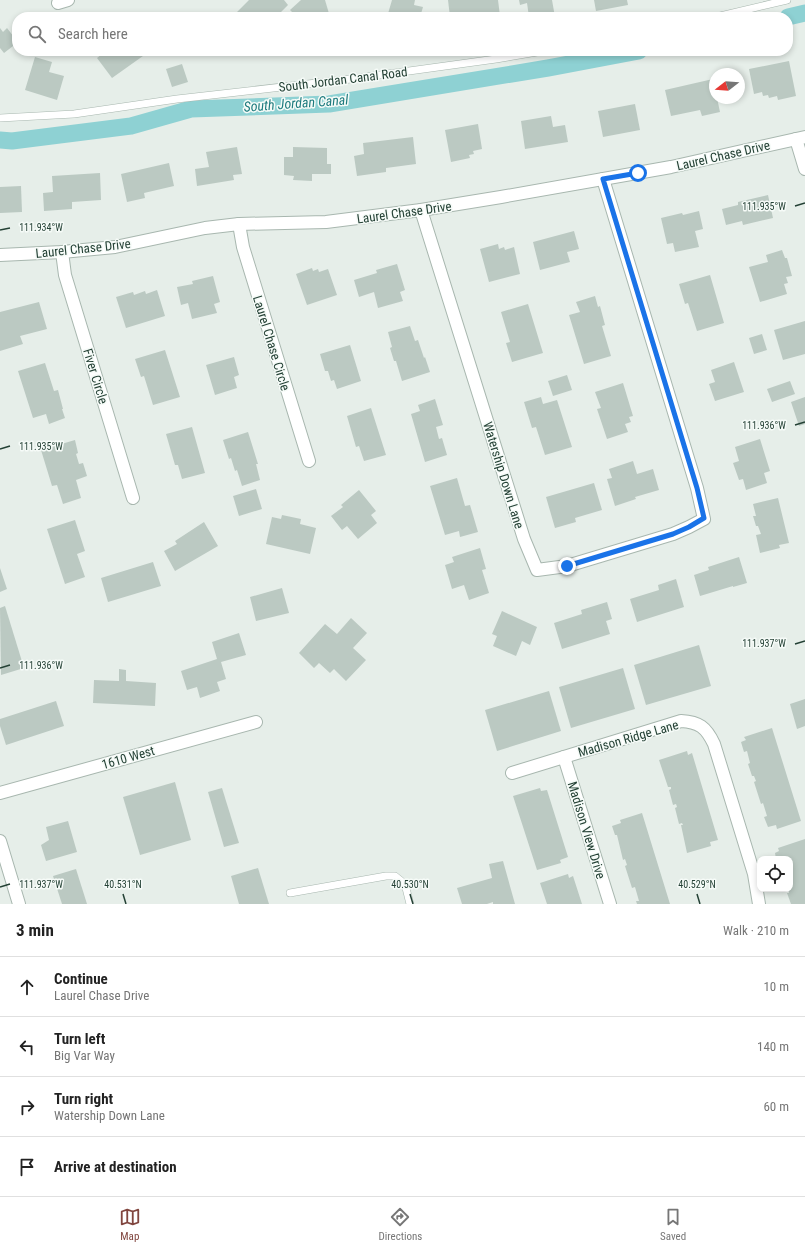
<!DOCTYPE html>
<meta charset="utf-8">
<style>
:root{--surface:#fff;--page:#f6f6f6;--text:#222;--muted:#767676;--line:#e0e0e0;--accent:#80453e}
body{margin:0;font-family:"Roboto Condensed",sans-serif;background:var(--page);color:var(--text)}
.controls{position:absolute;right:12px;bottom:12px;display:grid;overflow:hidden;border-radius:8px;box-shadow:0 2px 6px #0003}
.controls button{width:36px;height:36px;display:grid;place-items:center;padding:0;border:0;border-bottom:1px solid var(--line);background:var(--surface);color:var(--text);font:20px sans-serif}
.compass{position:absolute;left:709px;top:68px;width:36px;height:36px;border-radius:50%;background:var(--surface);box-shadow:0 2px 6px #0003;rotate:253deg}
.stop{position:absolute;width:12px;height:12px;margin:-9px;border:3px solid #1a73e8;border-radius:50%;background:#fff}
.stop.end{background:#1a73e8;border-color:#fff;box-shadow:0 1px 4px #0008}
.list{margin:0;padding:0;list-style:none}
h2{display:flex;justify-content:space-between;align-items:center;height:52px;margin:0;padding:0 16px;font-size:17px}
h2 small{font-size:13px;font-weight:400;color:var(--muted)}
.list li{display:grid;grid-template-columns:26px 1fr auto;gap:12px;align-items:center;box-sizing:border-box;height:60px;padding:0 16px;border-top:1px solid var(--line)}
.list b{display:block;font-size:15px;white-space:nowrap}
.list p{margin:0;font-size:13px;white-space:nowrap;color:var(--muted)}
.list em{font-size:13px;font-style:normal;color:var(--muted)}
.icon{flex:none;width:22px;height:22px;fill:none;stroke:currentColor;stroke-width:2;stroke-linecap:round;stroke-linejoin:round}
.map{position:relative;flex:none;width:805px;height:904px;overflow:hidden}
.search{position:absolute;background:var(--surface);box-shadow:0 2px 6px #0003;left:12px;right:12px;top:12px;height:44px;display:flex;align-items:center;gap:10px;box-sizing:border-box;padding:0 14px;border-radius:16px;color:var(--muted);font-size:15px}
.sheet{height:292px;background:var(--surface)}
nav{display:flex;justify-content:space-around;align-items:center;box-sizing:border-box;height:56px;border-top:1px solid var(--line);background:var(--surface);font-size:11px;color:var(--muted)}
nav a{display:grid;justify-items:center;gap:2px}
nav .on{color:var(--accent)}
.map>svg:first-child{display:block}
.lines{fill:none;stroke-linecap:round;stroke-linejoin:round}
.canal{stroke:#8ed1d3;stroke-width:17}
.building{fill:#bbc9c2}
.lane-casing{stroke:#a8b7af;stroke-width:8}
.street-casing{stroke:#a8b7af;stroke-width:14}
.lane{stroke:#fff;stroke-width:7}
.street{stroke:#fff;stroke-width:12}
.route{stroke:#1a73e8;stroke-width:5}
.ticks{fill:none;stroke:#244135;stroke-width:1.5}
.labels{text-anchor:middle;stroke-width:3;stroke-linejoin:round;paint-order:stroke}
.street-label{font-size:13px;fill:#244135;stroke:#f6fbf8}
.water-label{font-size:14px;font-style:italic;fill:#1d7b7e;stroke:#f6fbf8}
.ticks-label{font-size:10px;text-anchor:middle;fill:#244135;stroke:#f6fbf8;stroke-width:3;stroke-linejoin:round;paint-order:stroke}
</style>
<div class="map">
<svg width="805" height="904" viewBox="0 0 805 904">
<rect width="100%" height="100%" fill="#e6eee9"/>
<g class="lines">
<g class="canal">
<path d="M788,17L805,13"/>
<path d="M0,140L12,141L131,126L191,109L329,104L548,68L639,51"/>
</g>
</g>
<g class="building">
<path d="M249,0H284L288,5L276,17H237L239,16L236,13Z"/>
<path d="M301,0H325L330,17H297L290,10Z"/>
<path d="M392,0H415L414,5L423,7L420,17H387Z"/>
<path d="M448,0H498L500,16L489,17H450Z"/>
<path d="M519,0H552L555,17H529L527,3L520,5Z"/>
<path d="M594,0H627L628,5L596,11Z"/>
<path d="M0,28L3,32L7,28L17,41V43L4,53L0,48Z"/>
<path d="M106,51H150L112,78L97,58Z"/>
<path d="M35,57L52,62L49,72L64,76L57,100L25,90Z"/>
<path d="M789,61L796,96L778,100L777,96L769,98L768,95L763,96L762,92L754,94L749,69Z"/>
<path d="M182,64L188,82L172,87L166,69Z"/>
<path d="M713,79L715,87V98H717L720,112L702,116L700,110L671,116L665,90Z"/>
<path d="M635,104L640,130L603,137L598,111Z"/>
<path d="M551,116L553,127L565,125L568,142L525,149L521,121Z"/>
<path d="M478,124L482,149L473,151L474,154L469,155L470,158L451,162L445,130Z"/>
<path d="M413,137L416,164L386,168V172L357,176L354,156L364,154L363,143Z"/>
<path d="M237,147L242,174L233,175L234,180L197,186L195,169L209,167L206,152Z"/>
<path d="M293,147L327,148V164H331V174H312V181L293,180L294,176L284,175V157H293Z"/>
<path d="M169,163L174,186L144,193L145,198L127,202L121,174Z"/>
<path d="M100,173L101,200L72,202V209L44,211L43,193L53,192L52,176Z"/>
<path d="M21,186L22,212L0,213V187Z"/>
<path d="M768,195L773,218L743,225L742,221L726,225L722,209L738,205V202Z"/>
<path d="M699,211L703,229L695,231L699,247L675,252L673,243L667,244L661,218L682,213L683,215Z"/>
<path d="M574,231L579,249L567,252L570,262L540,270L533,242Z"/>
<path d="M498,244L499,249L504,247L505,250L514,247L520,274L489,282L480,249Z"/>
<path d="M782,250L785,258H787L792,276L786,277L788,283L784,284L787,294L760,302L749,267L768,262L766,255Z"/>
<path d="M397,264L405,290L400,292L403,301L378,308L374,292L359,297L354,280L377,273L376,270Z"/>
<path d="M312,268L313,271L318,269L319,272L328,269L337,295L307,305L296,274Z"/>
<path d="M710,275L724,323L697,331L688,303L685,304L679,284Z"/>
<path d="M213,276L220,302L214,304L217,313L192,319L188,303L181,305L177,287L193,284L192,281Z"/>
<path d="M157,290L165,316L126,328L116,297L133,292L134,295L145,291L146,294Z"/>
<path d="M595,296L598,307L600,306L605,325L602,326L611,356L584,364L569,315L580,312L576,302Z"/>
<path d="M39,302L47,329L20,336L23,344L0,351V312Z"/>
<path d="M528,304L543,353L512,362L506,343L510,342L501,312Z"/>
<path d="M805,321V354L783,360L774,330Z"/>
<path d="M410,326L415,341L418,340L424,358L425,357L430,372L402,381L396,361H394L390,348L392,347L388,332Z"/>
<path d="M762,334L767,350L754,354L749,338Z"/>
<path d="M350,345L361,381L337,389L334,380L331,381L328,371H325L320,354Z"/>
<path d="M165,350L180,397L153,405L144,376L141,377L135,359Z"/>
<path d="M234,357L239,375L234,377L237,388L215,395L206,365Z"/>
<path d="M734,362L744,392L715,401L709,384L715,382L711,370Z"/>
<path d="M45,363L54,391L58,390L63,409H62L65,418L49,424L46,414L33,418L18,371Z"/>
<path d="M567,375L572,390L553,396L548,381Z"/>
<path d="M790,381L795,394L772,402L767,389Z"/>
<path d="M623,383L633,416L629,417L631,422L625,424L628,432L607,439L597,409L601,408L595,392Z"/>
<path d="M541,397L543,404L557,400L572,447L545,455L536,427L532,428L524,402Z"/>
<path d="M805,397V424L799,426L791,402Z"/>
<path d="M435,399L443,425L436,427L439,439L442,438L447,455L425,462L411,414L420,411L418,405Z"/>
<path d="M371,408L386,455L364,461L359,446L356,447L347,416Z"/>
<path d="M192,427L205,473L182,479L178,465H175L166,434Z"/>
<path d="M248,432L258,464H256L260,480L242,486L237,470L235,471L231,458L229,459L223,440Z"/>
<path d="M760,439L770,471L764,473L767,483L746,490L743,479L739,480L733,463L739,461L735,447Z"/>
<path d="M75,440L78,453L76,454L79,464L83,463L87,476L76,480L81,498L63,504L57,485L52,486L41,450Z"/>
<path d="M633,461L637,474L653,469L659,490L635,497L636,499L615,506L607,479L612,478L609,469Z"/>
<path d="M457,478L465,506L470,505L478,532L460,537L459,531L445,535L430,486Z"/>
<path d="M594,483L602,510L575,518L576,522L555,528L546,497Z"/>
<path d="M256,489L262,509L239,516L233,496Z"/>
<path d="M359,490L376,511L371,515L377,523L358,539L347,526L342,530L331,516L343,507L341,505Z"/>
<path d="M778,498L789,543L779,545L780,548L760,553L756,535L761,534L758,526H756L753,516H756L753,504Z"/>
<path d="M282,515L301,519L300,524L316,528L310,554L266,544L272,517L281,519Z"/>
<path d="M75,520L85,551L77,554L85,577L65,584L47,529Z"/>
<path d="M204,522L218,546L175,571L164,551L177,544L175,541Z"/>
<path d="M480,548L486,569L482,570L489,593L469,600L464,585L452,589L445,565L454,562L452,557Z"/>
<path d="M739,557L747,583L733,587V586L700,596L694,575L709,570L708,567Z"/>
<path d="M153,562L161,586L108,602L101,578Z"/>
<path d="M0,568L7,589L0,592Z"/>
<path d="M676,579L684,607L637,622L630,599L659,590L658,585Z"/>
<path d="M282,588L289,613L256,621L250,597Z"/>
<path d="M607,602L612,619L606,621L610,634L562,649L554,623L582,614L581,610Z"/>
<path d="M5,606L24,668L1,675L0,608Z"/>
<path d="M502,611L537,627L530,645L522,641L516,656L493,646L497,636L492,634Z"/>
<path d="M351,618L367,633L353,648L366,660L346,681L334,669L330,673L319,663L314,668L299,653L325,624L337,634Z"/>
<path d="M239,633L246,655L221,662L226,679L217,682L220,691L200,698L197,687L187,690L181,671L217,659L212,642Z"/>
<path d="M699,645L711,686L646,705L634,665Z"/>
<path d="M623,668L635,709L571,728L559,687Z"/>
<path d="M119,669L126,670V681L156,683L155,706L93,703L94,680L119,681Z"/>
<path d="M549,691L561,731L497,751L485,710Z"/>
<path d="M805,699V726L797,729L790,704Z"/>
<path d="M56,701L64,726L6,745L0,726V719Z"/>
<path d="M772,728L801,821L777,829L776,825L768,827L764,817L767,816L763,803L761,804L754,782L756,781L754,776H752L748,764L750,763L747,751L744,752L741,742L746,740L744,737Z"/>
<path d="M687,751L688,755L692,753L718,840L710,842L711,846L687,853L681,825H683L682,823L679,824L675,808L677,807L676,804L673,805L669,790L671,789V787H668L659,760Z"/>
<path d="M175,782L191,840L140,855L123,797Z"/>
<path d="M222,788L239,843L224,847L208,792Z"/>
<path d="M540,788L541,791L547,790L568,857L560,860L561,863L537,870L513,796Z"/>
<path d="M642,813L670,904H637L636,901H639L635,887L632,888L625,866L627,865L625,859L623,860L617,835H615L612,826L621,823L620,820Z"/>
<path d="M68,821L77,852L46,861L41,845L49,840L46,827Z"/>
<path d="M805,839V904H791L787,893H789L788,889H790V859H776L775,853L779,851L778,848Z"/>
<path d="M503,861L515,904H493V902L487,904H462L457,888L492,878L489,864Z"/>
<path d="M258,868L269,904H239L231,876Z"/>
<path d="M76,869L87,904H62L53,876Z"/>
<path d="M568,874L569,878L573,876L582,904H547L540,883Z"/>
</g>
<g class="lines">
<g class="lane-casing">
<g id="lane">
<path d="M716,17L787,0"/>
<path d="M0,118L74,114L177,99L351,79L496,59L543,51"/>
<path d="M290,893L386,876H395L405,884L410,904"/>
</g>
</g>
<g class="street-casing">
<g id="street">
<path d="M58,3L68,0"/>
<path d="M796,139L805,169"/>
<path d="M421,210L524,539L537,570L567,566L673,534L689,527L704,519L697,488L603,179"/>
<path d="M239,224L243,247L309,461"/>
<path d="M62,252L65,275L133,498"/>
<path d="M0,255L62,252L115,247L205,228L239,224L326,222L421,210L501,197L671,167L805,137"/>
<path d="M564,757L610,904"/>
<path d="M512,773L681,721C699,722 706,727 714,744L754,874L759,904"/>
<path d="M0,793L256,722"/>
<path d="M0,841L19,904"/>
</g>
</g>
<use href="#lane" class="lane"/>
<use href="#street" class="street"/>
</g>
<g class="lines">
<path class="route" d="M567,566L673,534L689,527L704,518L697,488L603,179L638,173"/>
</g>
<path class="ticks" d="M795,206L805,203M0,230L10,228M795,425L805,422M0,449L10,446M795,644L805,641M0,668L10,665M0,887L10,884M123,894L126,904M410,894L413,904M697,894L700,904"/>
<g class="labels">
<g class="street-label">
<text transform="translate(343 79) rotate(-7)" y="5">South Jordan Canal Road</text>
<text transform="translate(723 155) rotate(-13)" y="5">Laurel Chase Drive</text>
<text transform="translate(404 212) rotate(-8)" y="5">Laurel Chase Drive</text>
<text transform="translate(83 248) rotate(-6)" y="5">Laurel Chase Drive</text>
<text transform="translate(272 343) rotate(73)" y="5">Laurel Chase Circle</text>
<text transform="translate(96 376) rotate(73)" y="5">Fiver Circle</text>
<text transform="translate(504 475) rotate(73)" y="5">Watership Down Lane</text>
<text transform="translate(628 738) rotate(-16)" y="5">Madison Ridge Lane</text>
<text transform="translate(128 757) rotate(-16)" y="5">1610 West</text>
<text transform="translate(587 830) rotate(73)" y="5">Madison View Drive</text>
</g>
<g class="water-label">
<text transform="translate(296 103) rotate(-4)" y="5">South Jordan Canal</text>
</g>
</g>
<g class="ticks-label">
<text x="764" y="210">111.935°W</text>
<text x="41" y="231">111.934°W</text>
<text x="764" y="429">111.936°W</text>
<text x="41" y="450">111.935°W</text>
<text x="764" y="647">111.937°W</text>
<text x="41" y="669">111.936°W</text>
<text x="41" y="888">111.937°W</text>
<text x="123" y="888">40.531°N</text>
<text x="410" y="888">40.530°N</text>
<text x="697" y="888">40.529°N</text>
</g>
</svg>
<div class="controls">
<button><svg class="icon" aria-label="locate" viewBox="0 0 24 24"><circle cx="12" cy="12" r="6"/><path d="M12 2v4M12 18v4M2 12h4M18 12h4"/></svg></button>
</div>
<svg class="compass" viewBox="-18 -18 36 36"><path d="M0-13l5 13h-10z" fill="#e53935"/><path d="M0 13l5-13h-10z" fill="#767676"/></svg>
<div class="stop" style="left:638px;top:173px"></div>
<div class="stop end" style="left:567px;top:566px"></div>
<div class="search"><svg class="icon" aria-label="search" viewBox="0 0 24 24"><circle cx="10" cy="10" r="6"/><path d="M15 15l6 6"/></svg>Search here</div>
</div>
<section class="sheet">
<h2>3 min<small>Walk · 210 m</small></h2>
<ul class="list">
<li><svg class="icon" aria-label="ahead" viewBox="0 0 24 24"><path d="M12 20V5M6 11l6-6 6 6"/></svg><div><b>Continue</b><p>Laurel Chase Drive</p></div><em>10 m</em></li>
<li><svg class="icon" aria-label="left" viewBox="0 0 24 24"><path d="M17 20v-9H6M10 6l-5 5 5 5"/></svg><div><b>Turn left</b><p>Big Var Way</p></div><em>140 m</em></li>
<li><svg class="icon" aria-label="right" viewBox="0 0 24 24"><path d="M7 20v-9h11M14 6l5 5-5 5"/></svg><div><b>Turn right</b><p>Watership Down Lane</p></div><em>60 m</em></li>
<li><svg class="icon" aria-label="arrive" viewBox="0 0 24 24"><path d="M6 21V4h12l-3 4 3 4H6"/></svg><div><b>Arrive at destination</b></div></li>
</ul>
</section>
<nav>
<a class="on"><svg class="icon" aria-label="map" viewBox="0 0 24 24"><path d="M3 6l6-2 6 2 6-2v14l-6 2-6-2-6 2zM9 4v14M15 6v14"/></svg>Map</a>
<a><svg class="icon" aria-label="directions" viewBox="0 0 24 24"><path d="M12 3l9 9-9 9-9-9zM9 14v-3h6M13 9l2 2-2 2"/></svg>Directions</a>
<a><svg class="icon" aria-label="saved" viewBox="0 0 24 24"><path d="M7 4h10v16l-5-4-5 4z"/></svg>Saved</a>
</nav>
